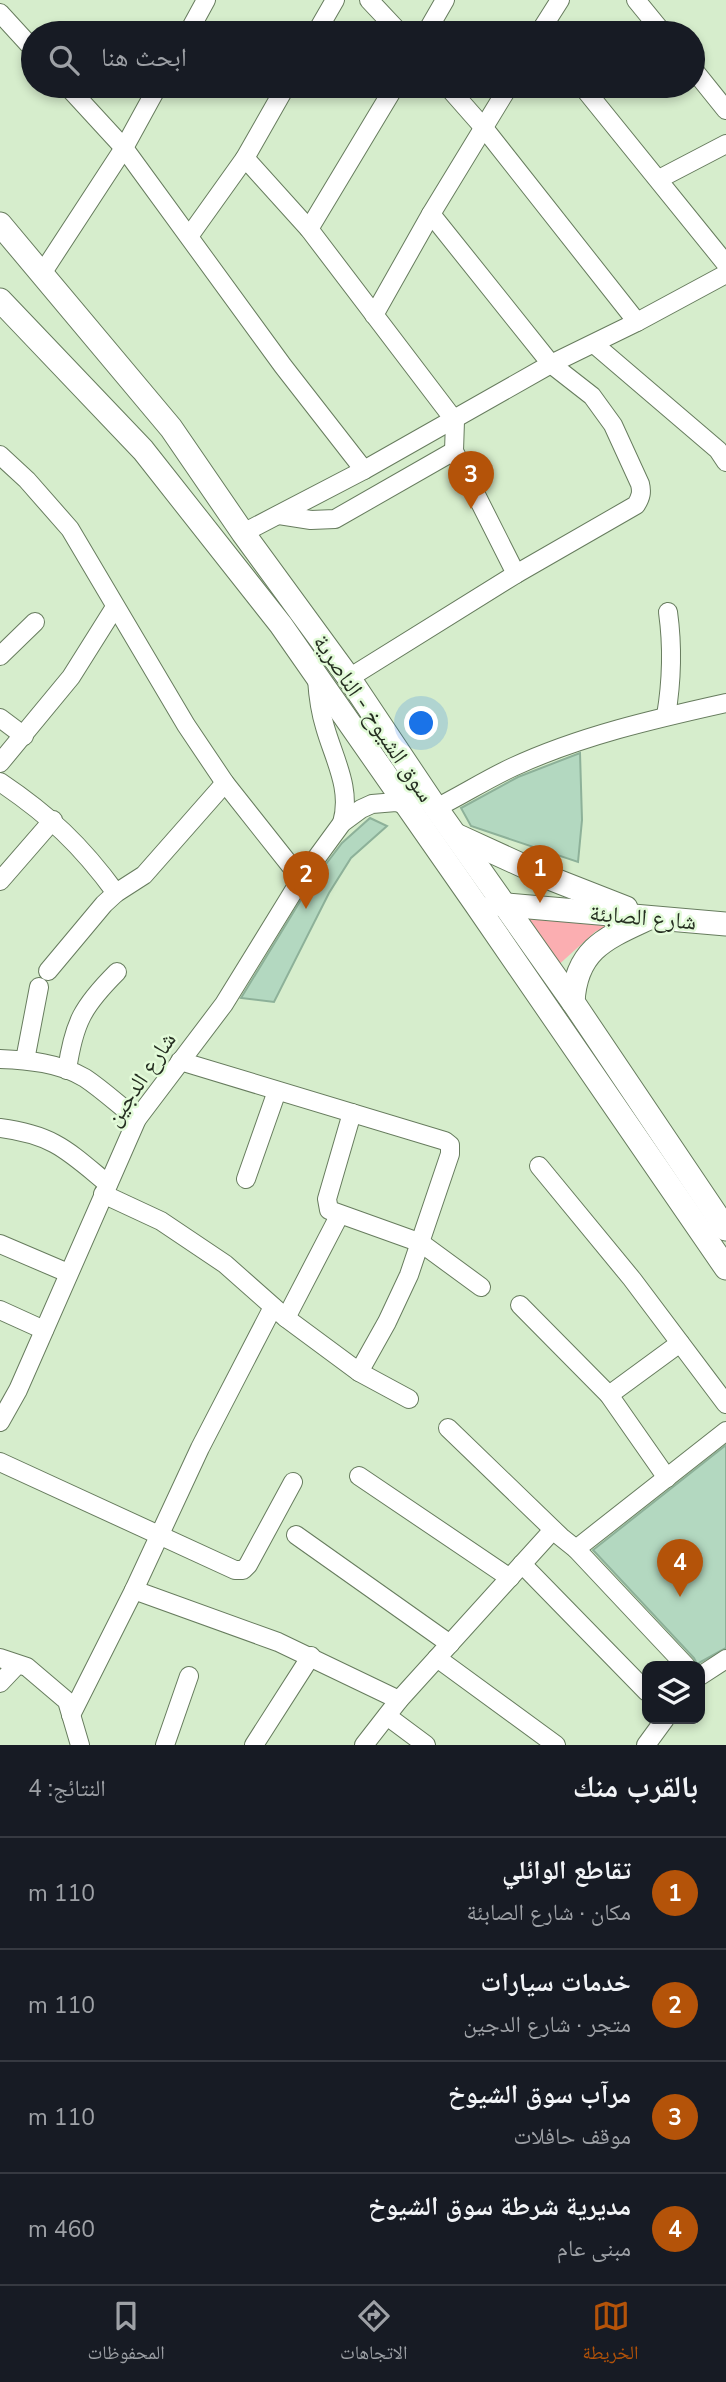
<!DOCTYPE html>
<html lang="ar">
<meta charset="utf-8">
<style>
:root{--surface:#171b24;--page:#242831;--text:#f1f3f6;--muted:#9ea1a6;--line:#363941;--accent:#b45309}
body{margin:0;font-family:"Nunito Sans","Noto Naskh Arabic",sans-serif;background:var(--page);color:var(--text);direction:rtl}
.controls{position:absolute;right:21px;bottom:21px;display:grid;overflow:hidden;border-radius:14px;box-shadow:0 4px 10px #0003}
.controls button{width:63px;height:63px;display:grid;place-items:center;padding:0;border:0;border-bottom:2px solid var(--line);background:var(--surface);color:var(--text);font:35px sans-serif}
.you{position:absolute;left:422px;top:724px;width:24px;height:24px;margin:-18px;border:5px solid #fff;border-radius:50%;background:#1a73e8;box-shadow:0 0 0 10px #1a73e833}
.badge{display:grid;place-items:center;width:46px;height:46px;border-radius:50%;background:var(--accent);color:#fff;font-size:23px;font-weight:700}
.pin{position:absolute;translate:-50% -58px;filter:drop-shadow(0 2px 4px #0008)}
.pin::after{content:'';position:absolute;top:37px;width:24px;height:21px;background:inherit;clip-path:polygon(0 0,100% 0,50% 100%)}
.list{margin:0;padding:0;list-style:none}
h2{display:flex;justify-content:space-between;align-items:center;height:91px;margin:0;padding:0 28px;font-size:30px}
h2 small{font-size:23px;font-weight:400;color:var(--muted)}
.list li{display:grid;grid-template-columns:46px 1fr auto;gap:21px;align-items:center;box-sizing:border-box;height:112px;padding:0 28px;border-top:2px solid var(--line)}
.list b{display:block;font-size:26px;white-space:nowrap}
.list p{margin:0;font-size:23px;white-space:nowrap;color:var(--muted)}
.list em{font-size:23px;font-style:normal;color:var(--muted)}
.icon{flex:none;width:38px;height:38px;fill:none;stroke:currentColor;stroke-width:2;stroke-linecap:round;stroke-linejoin:round}
.map{position:relative;flex:none;width:726px;height:1745px;overflow:hidden;direction:ltr}
.search{position:absolute;background:var(--surface);box-shadow:0 4px 10px #0003;left:21px;right:21px;top:21px;height:77px;display:flex;align-items:center;gap:18px;box-sizing:border-box;padding:0 24px;border-radius:38px;color:var(--muted);font-size:26px}
.sheet{height:539px;background:var(--surface)}
nav{display:flex;justify-content:space-around;align-items:center;box-sizing:border-box;height:98px;border-top:2px solid var(--line);background:var(--surface);font-size:19px;color:var(--muted)}
nav a{display:grid;justify-items:center;gap:4px}
nav .on{color:var(--accent)}
.map>svg:first-child{display:block}
.green{fill:#fbaeb1}
.building{fill:#b3d8c0;stroke:#8db199;stroke-width:2}
.lines{fill:none;stroke-linecap:round;stroke-linejoin:round}
.minor-casing{stroke:#677c5e;stroke-width:20}
.major-casing{stroke:#677c5e;stroke-width:25}
.minor{stroke:#fff;stroke-width:18}
.major{stroke:#fff;stroke-width:23}
.labels{text-anchor:middle;stroke-width:5;stroke-linejoin:round;paint-order:stroke}
.street-label{font-size:23px;fill:#252e21;stroke:#e3fbd9}
</style>
<div class="map">
<svg width="726" height="1745" viewBox="0 0 726 1745">
<rect width="100%" height="100%" fill="#d6edcc"/>
<path class="green" d="M524,916L611,921V927L596,931L555,968Z"/>
<g class="building">
<path d="M580,753L582,820L578,862L471,826L461,808L518,777Z"/>
<path d="M370,818L387,826L351,858L329,893L274,1002L241,998L310,885L342,843Z"/>
<path d="M726,1445V1648L697,1664L694,1658L593,1550Z"/>
</g>
<g class="lines">
<g class="minor-casing">
<g id="minor">
<path d="M369,0L400,33"/>
<path d="M636,0L663,33"/>
<path d="M0,13L33,49"/>
<path d="M188,33L206,0"/>
<path d="M316,33L335,0"/>
<path d="M426,33L445,0"/>
<path d="M539,33L560,0"/>
<path d="M693,69L726,110"/>
<path d="M67,86L124,148L283,366L364,470"/>
<path d="M447,86L484,128L637,322"/>
<path d="M582,86L726,264"/>
<path d="M245,158L309,229L455,421L454,451L516,574"/>
<path d="M659,179L726,144"/>
<path d="M309,229L395,86"/>
<path d="M190,235L245,158L286,86"/>
<path d="M43,272L124,148L158,86"/>
<path d="M374,315L431,214"/>
<path d="M594,344L718,450L726,462"/>
<path d="M0,455L27,480L70,529L186,725L225,783L301,879"/>
<path d="M279,515L311,520L335,519L454,451"/>
<path d="M243,533L364,470L551,364L637,322L726,274"/>
<path d="M0,656L35,622"/>
<path d="M349,678L516,574L636,505C641,497 642,492 640,484L613,425L592,396L551,364L431,214L509,86"/>
<path d="M317,679C318,695 320,711 325,727C334,759 352,789 342,823"/>
<path d="M666,716C672,680 673,648 668,612"/>
<path d="M0,718L24,736"/>
<path d="M0,763L71,677L115,607"/>
<path d="M0,782C49,815 81,845 116,893"/>
<path d="M436,808C462,795 487,779 513,767C580,736 654,719 726,703"/>
<path d="M0,881L53,820"/>
<path d="M48,971L104,904L116,893L144,875L225,783"/>
<path d="M0,1059C28,1060 60,1063 85,1078C103,1090 120,1106 137,1119"/>
<path d="M25,1060L39,987"/>
<path d="M180,1061L445,1141L450,1145V1154L409,1275L387,1322L359,1372"/>
<path d="M67,1070C74,1022 83,1006 117,972"/>
<path d="M352,1113L327,1199L329,1210L421,1243L481,1287"/>
<path d="M0,1128C54,1135 68,1151 108,1184"/>
<path d="M539,1166L632,1279L726,1404"/>
<path d="M246,1179L277,1091"/>
<path d="M103,1194L161,1221L225,1264L286,1318L359,1372L409,1399"/>
<path d="M0,1244L68,1273"/>
<path d="M520,1305L609,1395L667,1478"/>
<path d="M0,1310L44,1330"/>
<path d="M286,1318L339,1216"/>
<path d="M609,1395L680,1343"/>
<path d="M0,1422L18,1390L137,1119L224,1004L301,879L342,823L361,809L372,804L396,802L407,805"/>
<path d="M448,1428L561,1537L576,1549"/>
<path d="M0,1462L235,1570H243L248,1565L293,1482"/>
<path d="M359,1476L510,1578"/>
<path d="M296,1535L450,1644"/>
<path d="M522,1564L647,1692"/>
<path d="M134,1590L278,1642L399,1700"/>
<path d="M0,1658L27,1667L67,1701L80,1745"/>
<path d="M437,1658L556,1745"/>
<path d="M686,1666L576,1549L726,1431"/>
<path d="M700,1676L726,1659"/>
<path d="M0,1683L17,1665"/>
<path d="M71,1715L134,1590L200,1448L273,1307"/>
<path d="M387,1716L426,1745"/>
<path d="M165,1745L189,1676"/>
<path d="M254,1745L311,1656"/>
<path d="M364,1745L399,1700L553,1530"/>
<path d="M646,1745L665,1719"/>
</g>
</g>
<g class="major-casing">
<g id="major">
<path d="M0,224L171,428L243,533L349,678L436,808L573,1002L726,1229"/>
<path d="M0,300L143,450L281,625L475,903L726,1268"/>
<path d="M458,836L552,879L626,908"/>
<path d="M495,904L726,924"/>
<path d="M573,1002C576,949 606,938 649,918"/>
</g>
</g>
<use href="#minor" class="minor"/>
<use href="#major" class="major"/>
</g>
<g class="labels">
<g class="street-label">
<text transform="translate(374 718) rotate(56)" y="8">سوق الشيوخ - الناصرية</text>
<text transform="translate(643 917) rotate(5)" y="8">شارع الصابئة</text>
<text transform="translate(140 1079) rotate(-56)" y="8">شارع الدجين</text>
</g>
</g>
</svg>
<div class="controls">
<button><svg class="icon" aria-label="layers" viewBox="0 0 24 24"><path d="M12 4l9 5-9 5-9-5zM3 14l9 5 9-5"/></svg></button>
</div>
<div class="you"></div>
<div class="pin badge" style="left:540px;top:903px">1</div>
<div class="pin badge" style="left:306px;top:909px">2</div>
<div class="pin badge" style="left:471px;top:509px">3</div>
<div class="pin badge" style="left:680px;top:1597px">4</div>
<div class="search"><svg class="icon" aria-label="search" viewBox="0 0 24 24"><circle cx="10" cy="10" r="6"/><path d="M15 15l6 6"/></svg>ابحث هنا</div>
</div>
<section class="sheet">
<h2>بالقرب منك<small>النتائج: 4</small></h2>
<ul class="list">
<li><span class="badge">1</span><div><b>تقاطع الوائلي</b><p>مكان · شارع الصابئة</p></div><em>110 m</em></li>
<li><span class="badge">2</span><div><b>خدمات سيارات</b><p>متجر · شارع الدجين</p></div><em>110 m</em></li>
<li><span class="badge">3</span><div><b>مرآب سوق الشيوخ</b><p>موقف حافلات</p></div><em>110 m</em></li>
<li><span class="badge">4</span><div><b>مديرية شرطة سوق الشيوخ</b><p>مبنى عام</p></div><em>460 m</em></li>
</ul>
</section>
<nav>
<a class="on"><svg class="icon" aria-label="map" viewBox="0 0 24 24"><path d="M3 6l6-2 6 2 6-2v14l-6 2-6-2-6 2zM9 4v14M15 6v14"/></svg>الخريطة</a>
<a><svg class="icon" aria-label="directions" viewBox="0 0 24 24"><path d="M12 3l9 9-9 9-9-9zM9 14v-3h6M13 9l2 2-2 2"/></svg>الاتجاهات</a>
<a><svg class="icon" aria-label="saved" viewBox="0 0 24 24"><path d="M7 4h10v16l-5-4-5 4z"/></svg>المحفوظات</a>
</nav>
